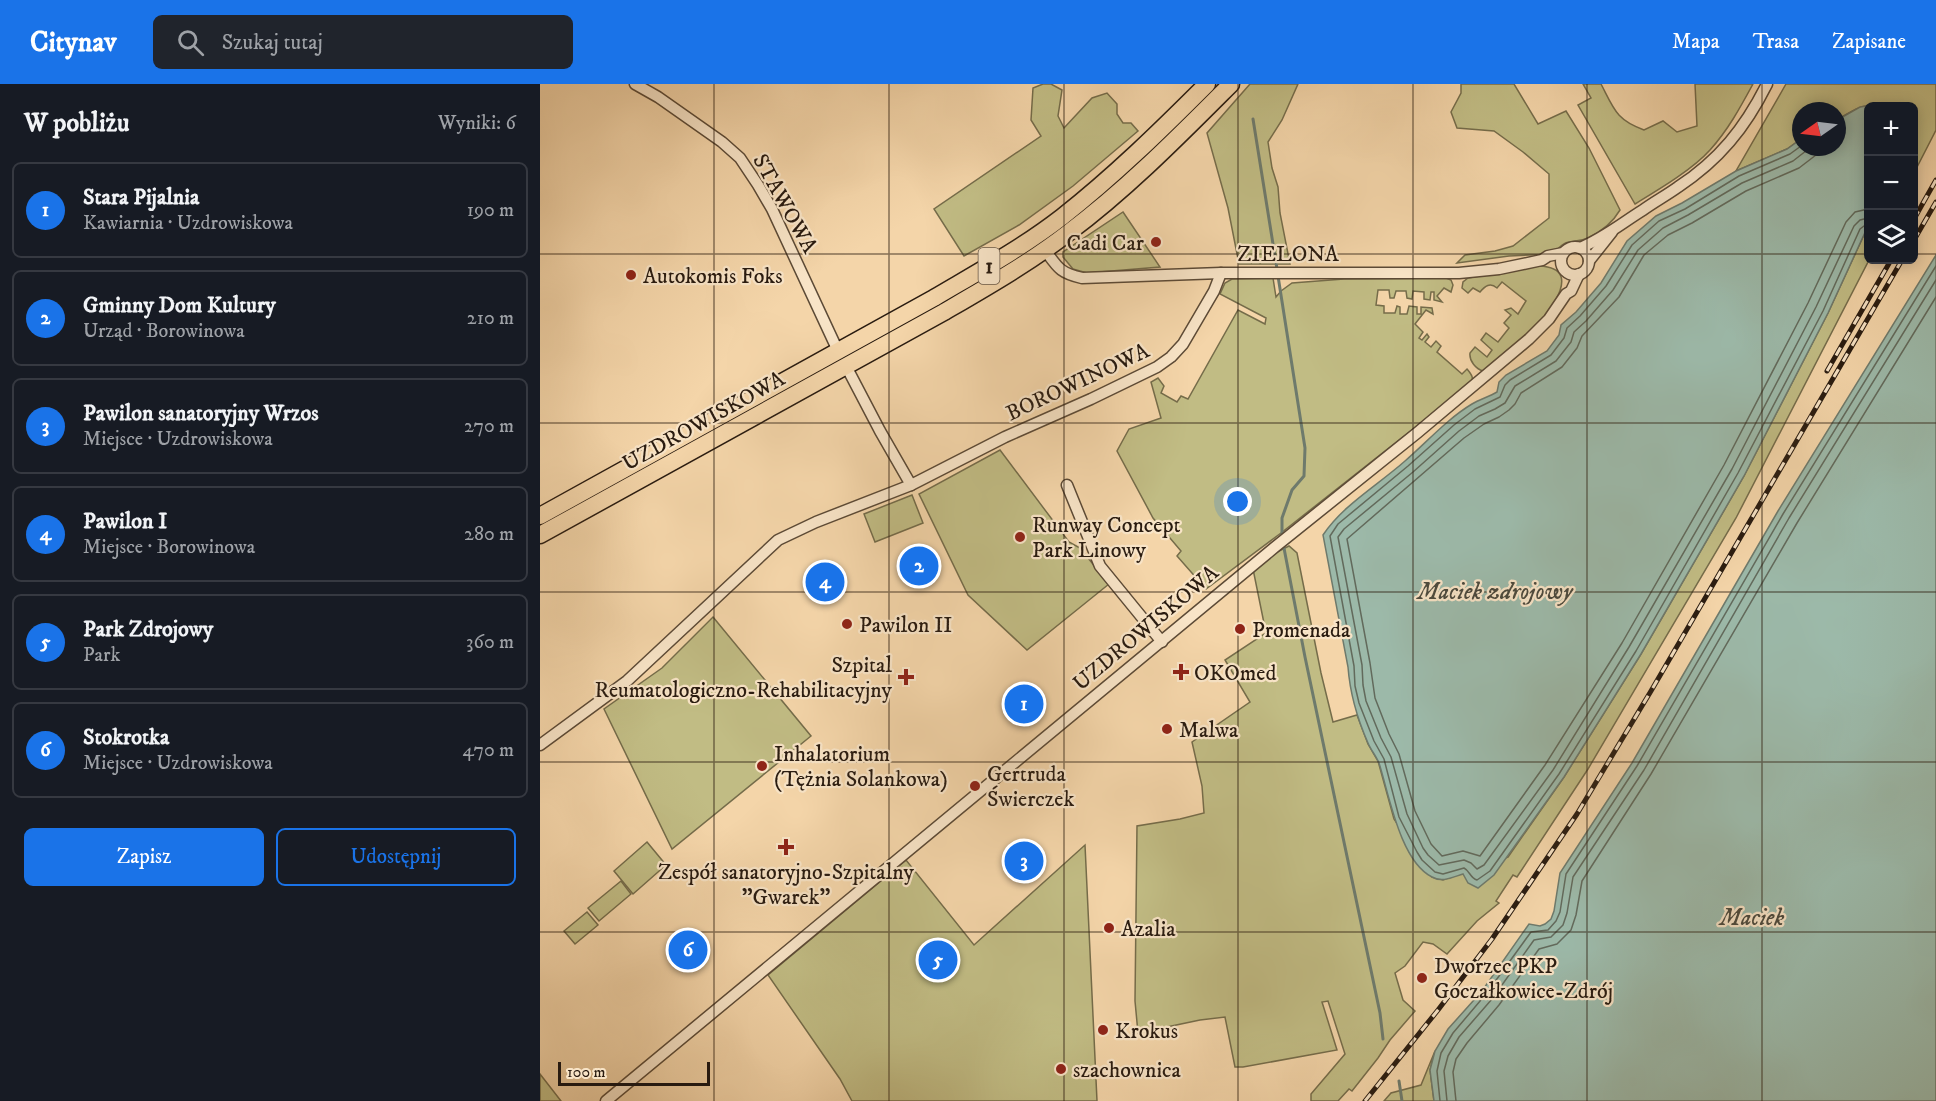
<!DOCTYPE html>
<html lang="pl">
<meta charset="utf-8">
<style>
:root{--surface:#171b24;--page:#20242c;--text:#f1f3f6;--muted:#9ea1a6;--line:#363941;--accent:#1a73e8}
body{margin:0;font-family:"IM FELL DW Pica",serif;background:var(--page);color:var(--text)}
.controls{position:absolute;right:18px;top:18px;display:grid;overflow:hidden;border-radius:9px;box-shadow:0 3px 15px #0003}
.controls button{width:54px;height:54px;display:grid;place-items:center;padding:0;border:0;border-bottom:2px solid var(--line);background:var(--surface);color:var(--text);font:30px sans-serif}
.compass{position:absolute;left:1252px;top:18px;width:54px;height:54px;border-radius:50%;background:var(--surface);box-shadow:0 3px 15px #0003;rotate:256deg}
.scale{position:absolute;left:18px;bottom:15px;width:152px;box-sizing:border-box;padding-left:6px;border:3px solid #291b10;border-top:0;font-size:16px;line-height:21px;white-space:nowrap;color:#291b10;-webkit-text-stroke:4px #f8e4c7;paint-order:stroke}
.you{position:absolute;left:698px;top:418px;width:21px;height:21px;margin:-15px;border:4px solid #fff;border-radius:50%;background:#1a73e8;box-shadow:0 0 0 9px #1a73e833}
.badge{display:grid;place-items:center;width:39px;height:39px;border-radius:50%;background:var(--accent);color:#fff;font-size:20px;font-weight:700}
.pin{position:absolute;translate:-50% -50%;border:3px solid #fff;box-shadow:0 2px 6px #0006}
.list{margin:0;padding:0;list-style:none}
h2{display:flex;justify-content:space-between;align-items:center;height:78px;margin:0;padding:0 24px;font-size:26px}
h2 small{font-size:20px;font-weight:400;color:var(--muted)}
.list li{display:grid;grid-template-columns:39px 1fr auto;gap:18px;align-items:center;box-sizing:border-box;height:96px;margin:0 12px 12px;padding:0 12px;border:2px solid var(--line);border-radius:9px}
.list b{display:block;font-size:22px;white-space:nowrap}
.list p{margin:0;font-size:20px;white-space:nowrap;color:var(--muted)}
.list em{font-size:20px;font-style:normal;color:var(--muted)}
.actions{display:flex;gap:12px;padding:18px 24px}
.actions a{flex:1;padding:14px 0;border:2px solid var(--accent);border-radius:9px;text-align:center;font-size:21px;color:var(--accent)}
.actions .main{background:var(--accent);color:#fff}
.icon{flex:none;width:33px;height:33px;fill:none;stroke:currentColor;stroke-width:2;stroke-linecap:round;stroke-linejoin:round}
.map{position:relative;flex:none;width:1396px;height:1017px;overflow:hidden}
header{display:flex;align-items:center;gap:36px;box-sizing:border-box;height:84px;padding:0 30px;background:var(--accent);color:#fff}
header strong{font-size:28px}
nav{display:flex;gap:33px;margin-inline-start:auto;font-size:21px}
.search{width:420px;height:54px;background:var(--page);display:flex;align-items:center;gap:15px;box-sizing:border-box;padding:0 21px;border-radius:9px;color:var(--muted);font-size:22px}
main{display:flex}
aside{flex:1;background:var(--surface)}
.map>svg:first-child{display:block}
.green{fill:#c1bc84;stroke:#756c4a;stroke-width:1.5}
.water{fill:#9cb9a9;stroke:#6e7a6c;stroke-width:1.5}
.lines{fill:none;stroke-linecap:round;stroke-linejoin:round}
.shore{stroke:#626a5c;stroke-width:1.5}
.stream{stroke:#6e7a6c;stroke-width:3}
.street-casing{stroke:#5c4a36;stroke-width:13}
.primary-casing{stroke:#291b10;stroke-width:19}
.street{stroke:#f8e4c7;stroke-width:10}
.primary{stroke:#f4d5a9;stroke-width:16}
.rail-casing{stroke:#291b10;stroke-width:5}
.rail{stroke:#f8e4c7;stroke-width:3;stroke-dasharray:9;stroke-linecap:butt}
.grid{fill:none;stroke:#291b10;stroke-width:1.5;stroke-opacity:0.55}
.poi-dot{fill:#8f2418;stroke:#f8e4c7;stroke-width:2}
.labels{text-anchor:middle;stroke-width:4.5;stroke-linejoin:round;paint-order:stroke}
.shield{fill:#f8e4c7;stroke:#675747;stroke-width:1.5}
.shield-label{font-size:21px;font-weight:bold;fill:#291b10}
.street-label{font-size:22px;fill:#291b10;stroke:#f8e4c7}
.poi-label{font-size:22px;fill:#291b10;stroke:#f8e4c7;text-anchor:start}
.water-label{font-size:24px;font-style:italic;fill:#4c4a3e;stroke:#f8e4c7}
</style>
<header>
<strong>Citynav</strong>
<div class="search"><svg class="icon" aria-label="search" viewBox="0 0 24 24"><circle cx="10" cy="10" r="6"/><path d="M15 15l6 6"/></svg>Szukaj tutaj</div>
<nav><a>Mapa</a><a>Trasa</a><a>Zapisane</a></nav>
</header>
<main>
<aside>
<h2>W pobliżu<small>Wyniki: 6</small></h2>
<ul class="list">
<li><span class="badge">1</span><div><b>Stara Pijalnia</b><p>Kawiarnia · Uzdrowiskowa</p></div><em>190 m</em></li>
<li><span class="badge">2</span><div><b>Gminny Dom Kultury</b><p>Urząd · Borowinowa</p></div><em>210 m</em></li>
<li><span class="badge">3</span><div><b>Pawilon sanatoryjny Wrzos</b><p>Miejsce · Uzdrowiskowa</p></div><em>270 m</em></li>
<li><span class="badge">4</span><div><b>Pawilon I</b><p>Miejsce · Borowinowa</p></div><em>280 m</em></li>
<li><span class="badge">5</span><div><b>Park Zdrojowy</b><p>Park</p></div><em>360 m</em></li>
<li><span class="badge">6</span><div><b>Stokrotka</b><p>Miejsce · Uzdrowiskowa</p></div><em>470 m</em></li>
</ul>
<div class="actions"><a class="main">Zapisz</a><a>Udostępnij</a></div>
</aside>
<div class="map">
<svg width="1396" height="1017" viewBox="0 0 1396 1017">
<rect width="100%" height="100%" fill="#f4d5a9"/>
<filter id="stains"><feTurbulence type="fractalNoise" baseFrequency=".00333" numOctaves="4"/><feColorMatrix values="0 0 0 0 .2 0 0 0 0 .09 0 0 0 0 .02 0 0 0 .5 -.17"/></filter>
<radialGradient id="worn" r=".72"><stop offset=".6" stop-color="#630" stop-opacity="0"/><stop offset="1" stop-color="#630" stop-opacity=".3"/></radialGradient>
<g class="green">
<path d="M503,0H511L522,6L518,32L524,44L552,14L567,9L577,20V30L583,39H591L598,47L533,102L479,141L424,172L394,125L501,52L491,36L493,4Z"/>
<path d="M710,0H758L742,36L728,58L732,84L738,103L740,129L750,180H699L688,124L667,49Z"/>
<path d="M921,0H974L998,40L1026,27L1049,64L1080,126C1073,138 1061,148 1048,154C1033,161 1026,152 1014,170L969,172L917,179L925,171L955,167L973,162L1009,134V90L983,68L954,47L917,44L911,28L921,9Z"/>
<path d="M1043,0H1061C1074,25 1076,36 1104,46L1123,37L1137,48L1157,42L1155,0H1213C1200,24 1188,46 1170,66C1152,86 1118,106 1095,120L1038,21L1051,14Z"/>
<path d="M1246,0H1396V46L1374,89V22C1358,22 1332,18 1319,24C1311,27 1304,32 1297,36V27H1261V55L1247,65L1196,87Z"/>
<path d="M583,128L620,183L547,189L533,185L523,173V168Z"/>
<path d="M1328,142L1329,176L1196,434L1048,685L977,793L973,791L956,817L959,819L937,837L907,870L893,860L883,858L865,882L855,889L863,916L875,927L850,956L838,974L812,1007L809,1005L798,1017H771V1010L805,970L788,917L782,918L797,966L703,983H695L685,933L660,936L598,949L595,917L597,742L640,735L664,729L662,702L652,658L710,618L685,576L726,549L713,485L733,470L749,462L757,469L781,589L793,638L817,631L828,660L838,677L854,735L892,793L903,796L968,773L1024,693L1101,570L1204,392L1288,229Z"/>
<path d="M999,182C1053,184 996,244 980,259C969,269 955,278 943,287C936,285 929,277 930,269L935,263L947,273L952,266L941,256L946,249L958,258L969,244L964,239L971,231L965,226L971,224L978,230L986,217L962,198L957,204C950,198 945,202 940,208L933,204L928,209L922,204L923,198L928,194Z"/>
<path d="M733,194L736,213L741,207L752,199L804,195L906,194L911,196L913,201L911,208L904,204L897,212L902,218L894,216V208H891L890,216L884,215V208L873,207L872,215L867,214L866,207H856L854,214H850L849,206H838L836,221L844,222V229H855L857,222L860,223V230H867L869,222L877,223V230H881V223L892,224L893,230L886,226L875,240L883,248L879,254L882,256L887,250L889,253L885,258L891,263L896,257L901,262L897,268L922,290L927,285C931,290 935,294 930,300L741,449L666,505L637,472L641,467L613,434L577,367L589,345L621,334L611,298L618,294L624,302L621,309L637,318L641,312L648,315L698,226L725,240L726,234L680,210L685,199L692,195Z"/>
<path d="M460,366L529,458L540,464L569,500L487,566L428,511L379,410Z"/>
<path d="M372,411L383,439L335,458L324,430Z"/>
<path d="M173,533L271,652L132,765L64,625L122,584Z"/>
<path d="M107,758L126,781L93,810L74,787Z"/>
<path d="M545,761L557,1017H312L300,995L228,891L366,776L434,861Z"/>
<path d="M81,797L91,810L59,837L48,824Z"/>
<path d="M47,828L58,841L35,860L24,847Z"/>
<path d="M895,967L890,986L894,1017H844L851,1009L881,1001Z"/>
<path d="M0,990L21,1017H0Z"/>
</g>
<g class="water">
<path d="M1338,20L1345,22H1328V142L1288,229L1204,392L1101,570L1024,693L954,791L938,804L928,799L923,790C913,793 902,799 892,793C860,777 849,710 839,679C836,672 831,666 828,659C817,634 810,610 808,583L783,451C803,421 838,401 865,377C887,358 907,335 932,320C940,315 949,313 957,308L959,298L966,291L1007,267L1019,251L1021,241L1036,228L1061,199L1087,157L1116,132L1142,119L1196,87L1247,65L1261,55V63H1297V36L1320,23Z"/>
<path d="M1396,171V1017H894L890,986L895,967L908,945L942,907L989,840L1000,842L1005,840L1011,835L1014,827L1020,789L1092,679L1238,427Z"/>
</g>
<g class="lines">
<g class="shore">
<path d="M1261,62L1250,70L1199,92L1145,125L1119,137L1092,161L1066,202L1040,232L1027,244L1024,254L1011,271L970,296L965,301L960,313L935,325L914,341L868,382L798,440L790,452L814,582L815,602L819,619L834,657L844,675L859,733L877,768L882,776L895,788L903,790L924,784C930,787 930,794 937,796L950,787L1019,690L1096,567L1198,389L1283,227L1320,145L1324,142L1328,141"/>
<path d="M1271,63L1253,77L1202,99L1148,131L1123,144L1098,166L1073,206L1046,237L1034,248L1031,258L1016,277L975,302L965,319L955,325L939,332L919,347L873,388L804,445L798,453L822,581L823,601L826,617L841,654L851,673L867,730L883,764L888,771L899,781L924,776L931,779L937,785L944,781L1013,686L1089,563L1192,385L1276,223L1314,142L1320,136L1328,134"/>
<path d="M1282,63L1276,71L1259,84L1206,107L1152,139L1128,151L1104,171L1079,213L1042,252L1037,264L1022,283L981,309L975,320L969,326L959,333L944,340L924,354L807,455L830,579L835,614L849,650L859,670L875,727L891,760L902,772L923,767L940,772L1005,681L1082,559L1184,381L1268,219L1306,138L1315,128L1328,125"/>
<path d="M900,1017L897,987L901,969L913,949L946,910L991,848L1008,846L1016,837L1020,828L1026,790L1097,682L1243,430L1396,182"/>
<path d="M907,1017L904,987L908,972L919,953L952,915L994,856L1011,853L1023,841L1027,829L1033,793L1104,686L1249,434L1396,196"/>
<path d="M916,1017L913,988L916,975L927,959L959,921L999,865L1017,860L1031,846L1036,831L1042,797L1111,690L1257,439L1396,213"/>
</g>
<g class="stream">
<path d="M713,35L737,185"/>
<path d="M738,192L765,364L764,392L752,406L742,434V453"/>
<path d="M743,459L765,573L840,929L843,955"/>
<path d="M859,997L862,1017"/>
</g>
<g class="street-casing">
<g id="street">
<path d="M95,0L118,13L182,58L200,74L218,101L232,125L298,267"/>
<circle cx="1035" cy="177" r="14"/>
<path d="M1040,164C1064,154 1082,139 1103,126C1114,118 1127,111 1138,103C1179,76 1205,44 1227,0"/>
<path d="M505,166C518,184 520,189 542,194L681,189H919L959,185L1002,176L1008,172L1023,169"/>
<path d="M1049,177L1072,148"/>
<path d="M306,282L340,347L371,401"/>
<path d="M527,401L560,482L622,558"/>
<path d="M0,661L87,597L238,456L276,438L371,401L465,353L551,315L617,283L631,273L643,260L674,207L681,189"/>
<path d="M66,1017L735,463L877,349L989,255L1009,235L1026,210L1031,207L1039,190"/>
</g>
</g>
<g class="primary-casing">
<g id="primary">
<path d="M0,432L394,214C438,188 482,164 522,133C574,92 620,47 667,0"/>
<path d="M0,451L404,228C447,203 489,179 528,149C587,105 639,52 691,0"/>
</g>
</g>
<use href="#street" class="street"/>
<use href="#primary" class="primary"/>
<g class="rail-casing">
<g id="rail">
<path d="M1374,135L1396,96"/>
<path d="M1374,156L1396,118"/>
<path d="M1287,287L1351,176"/>
<path d="M825,1017L898,926L952,855L1037,730L1111,607L1362,176"/>
</g>
</g>
<use href="#rail" class="rail"/>
</g>
<path class="grid" d="M174,0V1017M349,0V1017M524,0V1017M698,0V1017M873,0V1017M1047,0V1017M1222,0V1017M0,170H1328M1374,170H1396M0,339H1396M0,508H1396M0,678H1396M0,848H1396"/>
<g class="poi-dot">
<circle cx="616" cy="158" r="6"/>
<circle cx="91" cy="191" r="6"/>
<circle cx="480" cy="453" r="6"/>
<circle cx="307" cy="540" r="6"/>
<circle cx="700" cy="545" r="6"/>
<path d="M638 579h6v6h6v6h-6v6h-6v-6h-6v-6h6z"/>
<path d="M363 584h6v6h6v6h-6v6h-6v-6h-6v-6h6z"/>
<circle cx="627" cy="645" r="6"/>
<circle cx="222" cy="682" r="6"/>
<circle cx="435" cy="702" r="6"/>
<path d="M243 754h6v6h6v6h-6v6h-6v-6h-6v-6h6z"/>
<circle cx="569" cy="844" r="6"/>
<circle cx="882" cy="894" r="6"/>
<circle cx="563" cy="946" r="6"/>
<circle cx="521" cy="985" r="6"/>
</g>
<g class="labels">
<rect class="shield" x="438.5" y="164" width="21" height="36" rx="4.5"/>
<g class="shield-label">
<text x="449" y="189">1</text>
</g>
<g class="street-label">
<text transform="translate(246 119) rotate(61)" y="8">STAWOWA</text>
<text x="748" y="177">ZIELONA</text>
<text transform="translate(537 297) rotate(-25)" y="8">BOROWINOWA</text>
<text transform="translate(163 336) rotate(-29)" y="8">UZDROWISKOWA</text>
<text transform="translate(605 543) rotate(-40)" y="8">UZDROWISKOWA</text>
</g>
<g class="poi-label">
<text x="604" y="166" text-anchor="end">Cadi Car</text>
<text x="103" y="199">Autokomis Foks</text>
<text x="492" y="448">Runway Concept<tspan x="492" dy="25">Park Linowy</tspan></text>
<text x="319" y="548">Pawilon II</text>
<text x="712" y="553">Promenada</text>
<text x="352" y="588" text-anchor="end">Szpital<tspan x="352" dy="25">Reumatologiczno-Rehabilitacyjny</tspan></text>
<text x="654" y="596">OKOmed</text>
<text x="639" y="653">Malwa</text>
<text x="234" y="677">Inhalatorium<tspan x="234" dy="25">(Tężnia Solankowa)</tspan></text>
<text x="447" y="697">Gertruda<tspan x="447" dy="25">Świerczek</tspan></text>
<text x="246" y="795" text-anchor="middle">Zespół sanatoryjno-Szpitalny<tspan x="246" dy="25">"Gwarek"</tspan></text>
<text x="581" y="852">Azalia</text>
<text x="894" y="889">Dworzec PKP<tspan x="894" dy="25">Goczałkowice-Zdrój</tspan></text>
<text x="575" y="954">Krokus</text>
<text x="533" y="993">szachownica</text>
</g>
<g class="water-label">
<text x="955" y="515">Maciek zdrojowy</text>
<text x="1212" y="841">Maciek</text>
</g>
</g>
<rect width="100%" height="100%" filter="url(#stains)"/>
<rect width="100%" height="100%" fill="url(#worn)"/>
</svg>
<div class="controls">
<button>+</button>
<button>−</button>
<button><svg class="icon" aria-label="layers" viewBox="0 0 24 24"><path d="M12 4l9 5-9 5-9-5zM3 14l9 5 9-5"/></svg></button>
</div>
<svg class="compass" viewBox="-18 -18 36 36"><path d="M0-13l5 13h-10z" fill="#e53935"/><path d="M0 13l5-13h-10z" fill="#9ea1a6"/></svg>
<div class="scale">100 m</div>
<div class="you"></div>
<div class="pin badge" style="left:484px;top:620px">1</div>
<div class="pin badge" style="left:379px;top:482px">2</div>
<div class="pin badge" style="left:484px;top:777px">3</div>
<div class="pin badge" style="left:285px;top:498px">4</div>
<div class="pin badge" style="left:398px;top:876px">5</div>
<div class="pin badge" style="left:148px;top:866px">6</div>
</div>
</main>
